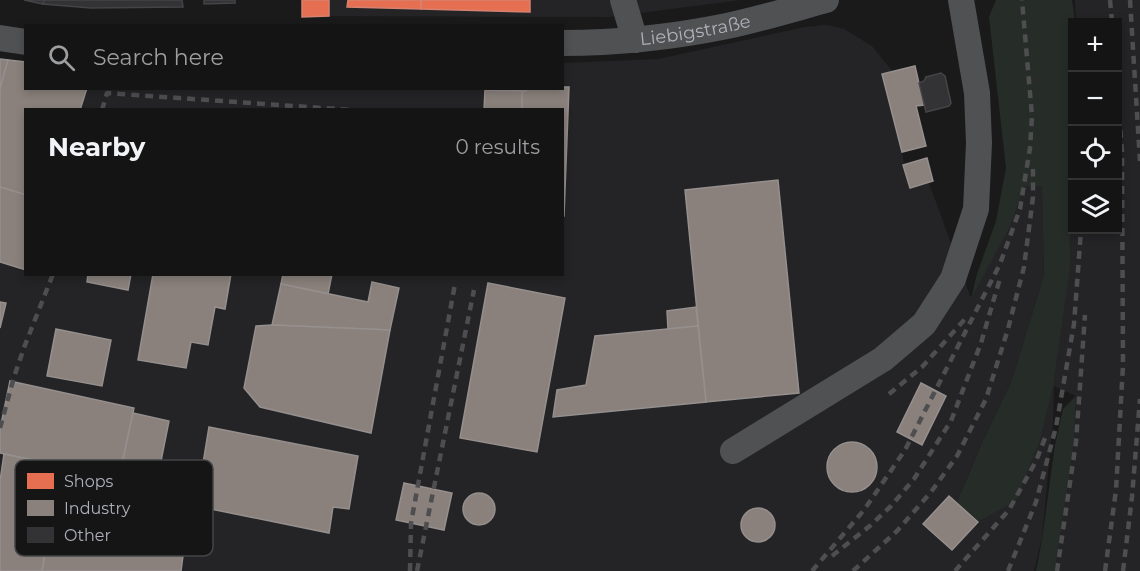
<!DOCTYPE html>
<meta charset="utf-8">
<style>
:root{--surface:#141414;--page:#212122;--text:#f1f3f6;--muted:#9d9ea0;--line:#333334}
body{margin:0;font-family:Montserrat,sans-serif;background:var(--page);color:var(--text)}
.controls{position:absolute;right:18px;top:18px;display:grid;overflow:hidden;border-radius:0px;box-shadow:0 3px 9px #0003}
.controls button{width:54px;height:54px;display:grid;place-items:center;padding:0;border:0;border-bottom:2px solid var(--line);background:var(--surface);color:var(--text);font:30px sans-serif}
.list{margin:0;padding:0;list-style:none}
h2{display:flex;justify-content:space-between;align-items:center;height:78px;margin:0;padding:0 24px;font-size:26px}
h2 small{font-size:20px;font-weight:400;color:var(--muted)}
.icon{flex:none;width:33px;height:33px;fill:none;stroke:currentColor;stroke-width:2;stroke-linecap:round;stroke-linejoin:round}
.map{position:relative;flex:none;width:1140px;height:571px;overflow:hidden}
.search{position:absolute;background:var(--surface);box-shadow:0 3px 9px #0003;left:24px;top:24px;width:540px;height:66px;display:flex;align-items:center;gap:15px;box-sizing:border-box;padding:0 21px;border-radius:0px;color:var(--muted);font-size:22px}
.panel{position:absolute;background:var(--surface);box-shadow:0 3px 9px #0003;left:24px;top:108px;width:540px;height:168px;border-radius:0px}
.map>svg:first-child{display:block}
.built{fill:#242426;fill-rule:evenodd}
.green{fill:#262d29}
.shops{fill:#e76f51;stroke:#d68270;stroke-width:1.5}
.industry{fill:#8a817c;stroke:#958f8e;stroke-width:1.5}
.building{fill:#333335;stroke:#444447;stroke-width:1.5}
.lines{fill:none;stroke-linecap:round;stroke-linejoin:round}
.minor{stroke:#505153;stroke-width:26}
.rail{stroke:#4e4e51;stroke-width:4.5;stroke-dasharray:8 6;stroke-linecap:butt}
.labels{text-anchor:middle;stroke-width:6;stroke-linejoin:round;paint-order:stroke}
.street-label{font-size:18px;fill:#aeb0b9;stroke:#151516}
.key{fill:#151516;stroke:#434447;stroke-width:1.5}
.key-label{font-size:16px;fill:#aeb0b9}
</style>
<div class="map">
<svg width="1140" height="571" viewBox="0 0 1140 571">
<rect width="100%" height="100%" fill="#1a1a1b"/>
<g class="built">
<path d="M329,0H741L609,17L329,16Z"/>
<path d="M1075,0H1140V571H1055L1074,443L1076,396L1054,386L1053,420L1042,538L1034,571H0V59L26,88H562L563,63L658,59L805,27L826,25L844,29L872,46L893,72L883,74L910,187L929,183L971,298L1011,225L1024,185L1042,186L1044,275L1012,380L982,443L957,501L1065,265L1072,161V230H1118V22H1076ZM26,110H562V274H26Z"/>
</g>
<g class="green">
<path d="M996,0H1072L1075,22H1072V150L1069,175L1070,267L1053,386L1040,440L1016,501L979,521L957,502L982,443L1012,380L1044,275L1042,186H1024L1011,225L971,299L977,274L996,221L1006,168L989,17Z"/>
<path d="M1076,396L1074,443L1055,571H1036L1042,540L1055,445L1063,409Z"/>
</g>
<g class="shops">
<path d="M302,0H329V16L302,17Z"/>
<path d="M348,0H421V9L347,7Z"/>
<path d="M421,0H530V12L421,9Z"/>
</g>
<g class="industry">
<path d="M0,59L8,60L0,89Z"/>
<path d="M8,60L26,62V88H87L80,110H26V195L0,187V89Z"/>
<path d="M915,66L924,105L916,106L926,146L902,152L882,74Z"/>
<path d="M562,87H569L564,216H562V110H522V91H526V88H562Z"/>
<path d="M452,88H526V91Z"/>
<path d="M485,90L522,91V110H484Z"/>
<path d="M927,158L933,181L910,188L903,165Z"/>
<path d="M778,180L799,393L706,402L685,190Z"/>
<path d="M0,187L26,195V270L0,262Z"/>
<path d="M88,274H131L128,290L87,282Z"/>
<path d="M153,274H231L225,309L215,307L208,345L191,342L186,368L138,360Z"/>
<path d="M283,274H332L328,294L281,284Z"/>
<path d="M372,282L399,288L390,330L272,325L281,284L368,302Z"/>
<path d="M488,283L565,298L537,452L460,438Z"/>
<path d="M0,302L6,303L0,328Z"/>
<path d="M696,307L698,326L668,329L667,311Z"/>
<path d="M272,325L390,330L371,433L260,407L244,388L256,326Z"/>
<path d="M698,326L706,402L553,417L557,390L586,385L595,336Z"/>
<path d="M56,329L111,340L102,386L47,376Z"/>
<path d="M10,381L134,408L119,478L0,453V429Z"/>
<path d="M921,383L946,396L922,445L897,432Z"/>
<path d="M133,413L169,421L156,486L119,478Z"/>
<path d="M209,427L358,456L349,509L333,507L329,533L196,506Z"/>
<circle cx="852" cy="467" r="25"/>
<path d="M4,454L61,466L42,571H0V481Z"/>
<path d="M61,466L191,495L181,571H42Z"/>
<path d="M404,483L452,493L444,530L396,520Z"/>
<circle cx="479" cy="509" r="16"/>
<path d="M949,496L978,522L952,550L923,524Z"/>
<circle cx="758" cy="525" r="17"/>
</g>
<g class="building">
<path d="M24,0H44L43,4Z"/>
<path d="M44,0H182L183,7L91,8L43,4Z"/>
<path d="M204,0H235V3L204,4Z"/>
<path d="M941,73L945,76L951,103L949,106L926,112L919,83L924,81L926,77Z"/>
</g>
<g class="lines">
<g class="minor">
<path d="M623,0L635,40"/>
<path d="M0,38L26,42"/>
<path id="s1" d="M562,43C618,43 673,37 727,26C760,19 793,9 826,0"/>
<path d="M733,451L883,359L924,324L953,279L976,209L979,143L977,93L961,0"/>
</g>
<g class="rail">
<path d="M1110,0L1112,22"/>
<path d="M1130,0L1140,161"/>
<path d="M102,110L107,93L351,110"/>
<path d="M889,394L922,367L966,318"/>
<path d="M0,428L14,377L25,345L53,274"/>
<path d="M832,556L871,525L891,506L914,479L951,421L981,343L1001,275"/>
<path d="M410,571L411,523L455,284"/>
<path d="M417,571L474,290"/>
<path d="M812,571L864,510L905,450L1000,264L1020,209L1030,148L1032,116L1022,0"/>
<path d="M853,571L897,531L931,492L957,456L986,399L1008,329L1024,267L1033,197V169"/>
<path d="M955,571L1009,510L1036,461L1047,433"/>
<path d="M1008,571L1036,502L1056,427L1074,324L1081,230"/>
<path d="M1057,571L1076,442L1085,315"/>
<path d="M1105,571L1116,490L1123,365L1122,151L1118,97"/>
<path d="M1123,571L1132,497L1140,399"/>
</g>
</g>
<g class="labels">
<g class="street-label">
<text dy="6" stroke="none"><textPath href="#s1" startOffset="134">Liebigstraße</textPath></text>
</g>
</g>
<rect x="15" y="460" width="198" height="96" rx="9" class="key"/>
<rect x="27" y="473" width="27" height="16" fill="#e76f51"/>
<rect x="27" y="500" width="27" height="16" fill="#8a817c"/>
<rect x="27" y="527" width="27" height="16" fill="#333335"/>
<g class="key-label">
<text x="64" y="487">Shops</text>
<text x="64" y="514">Industry</text>
<text x="64" y="541">Other</text>
</g>
</svg>
<div class="controls">
<button>+</button>
<button>−</button>
<button><svg class="icon" aria-label="locate" viewBox="0 0 24 24"><circle cx="12" cy="12" r="6"/><path d="M12 2v4M12 18v4M2 12h4M18 12h4"/></svg></button>
<button><svg class="icon" aria-label="layers" viewBox="0 0 24 24"><path d="M12 4l9 5-9 5-9-5zM3 14l9 5 9-5"/></svg></button>
</div>
<div class="search"><svg class="icon" aria-label="search" viewBox="0 0 24 24"><circle cx="10" cy="10" r="6"/><path d="M15 15l6 6"/></svg>Search here</div>
<section class="panel">
<h2>Nearby<small>0 results</small></h2>
<ul class="list">
</ul>
</section>
</div>
